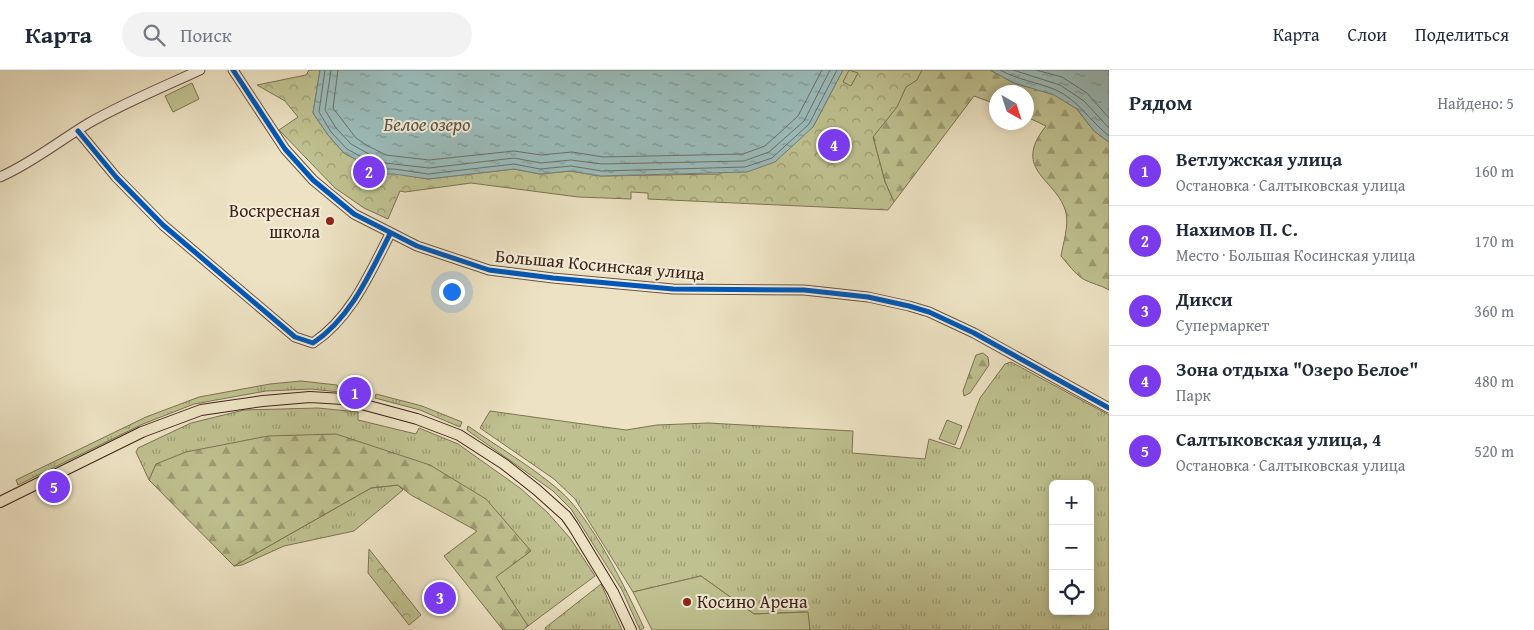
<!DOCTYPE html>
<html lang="ru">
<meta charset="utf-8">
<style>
:root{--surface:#fff;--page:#f2f2f3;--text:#1f2937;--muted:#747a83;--line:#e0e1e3;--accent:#7c3aed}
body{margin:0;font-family:"Gentium Book Plus",serif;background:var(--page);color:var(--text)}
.controls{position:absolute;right:15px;bottom:15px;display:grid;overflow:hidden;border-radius:8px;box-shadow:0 2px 8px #0003}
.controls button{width:45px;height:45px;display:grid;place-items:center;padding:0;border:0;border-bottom:1px solid var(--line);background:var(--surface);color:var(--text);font:25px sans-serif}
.compass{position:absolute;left:989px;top:15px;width:45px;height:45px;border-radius:50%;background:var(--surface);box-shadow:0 2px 8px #0003;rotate:141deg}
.you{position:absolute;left:451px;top:221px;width:18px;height:18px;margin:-12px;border:4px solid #fff;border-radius:50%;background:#1a73e8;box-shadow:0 0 0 8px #1a73e833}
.badge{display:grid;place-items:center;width:32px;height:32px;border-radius:50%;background:var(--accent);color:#fff;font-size:16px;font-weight:700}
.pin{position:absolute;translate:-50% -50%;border:2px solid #fff;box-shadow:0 1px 5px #0006}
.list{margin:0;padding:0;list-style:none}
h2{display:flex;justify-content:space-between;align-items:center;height:65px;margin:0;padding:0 20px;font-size:21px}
h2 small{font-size:16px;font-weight:400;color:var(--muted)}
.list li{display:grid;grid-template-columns:32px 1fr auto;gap:15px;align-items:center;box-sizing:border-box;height:70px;padding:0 20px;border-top:1px solid var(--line)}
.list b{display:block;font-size:19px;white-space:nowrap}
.list p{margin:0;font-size:16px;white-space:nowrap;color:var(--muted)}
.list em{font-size:16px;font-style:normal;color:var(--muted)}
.icon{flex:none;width:28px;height:28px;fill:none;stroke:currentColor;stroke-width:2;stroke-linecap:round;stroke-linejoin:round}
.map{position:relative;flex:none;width:1109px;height:560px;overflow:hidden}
header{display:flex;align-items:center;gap:30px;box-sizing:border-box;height:70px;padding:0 25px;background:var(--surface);border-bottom:1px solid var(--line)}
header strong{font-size:24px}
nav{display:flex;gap:28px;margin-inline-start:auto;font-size:18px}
.search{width:350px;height:45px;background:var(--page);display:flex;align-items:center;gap:12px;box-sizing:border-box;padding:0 18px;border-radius:28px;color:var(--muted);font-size:19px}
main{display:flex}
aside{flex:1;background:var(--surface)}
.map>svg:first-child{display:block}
.grass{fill:url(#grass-tufts);stroke:#7e7254;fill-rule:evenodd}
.forest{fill:url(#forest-firs);stroke:#7e7254}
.park{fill:url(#park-crowns);stroke:#7e7254}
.pitch{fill:#bfc190;stroke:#7e7254}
.water{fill:url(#water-ripples);stroke:#767f7a}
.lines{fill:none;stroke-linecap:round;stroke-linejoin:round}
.shore{stroke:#6c706a;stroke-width:1}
.minor-casing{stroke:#6a5243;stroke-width:11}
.major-casing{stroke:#3e2218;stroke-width:12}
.minor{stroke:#f3edd9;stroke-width:9}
.major{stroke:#ede3c4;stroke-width:10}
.cycleway-casing{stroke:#f3edd9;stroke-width:8}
.cycleway{stroke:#0057b8;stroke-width:5}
.poi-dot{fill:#8f2418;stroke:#f3edd9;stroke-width:2}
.labels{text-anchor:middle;stroke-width:4;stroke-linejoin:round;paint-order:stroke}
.poi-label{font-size:18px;fill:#3e2218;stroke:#f3edd9;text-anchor:end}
.street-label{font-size:18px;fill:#3e2218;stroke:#f3edd9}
.water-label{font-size:19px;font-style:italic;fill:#5a5049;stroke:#f3edd9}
</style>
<header>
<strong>Карта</strong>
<div class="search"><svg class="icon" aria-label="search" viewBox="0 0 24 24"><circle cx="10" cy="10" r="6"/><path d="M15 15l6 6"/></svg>Поиск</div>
<nav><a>Карта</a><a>Слои</a><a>Поделиться</a></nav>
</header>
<main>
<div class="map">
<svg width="1109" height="560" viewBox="0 0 1109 560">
<defs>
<pattern id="grass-tufts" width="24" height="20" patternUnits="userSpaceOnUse" patternTransform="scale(1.25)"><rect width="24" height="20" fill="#bfc190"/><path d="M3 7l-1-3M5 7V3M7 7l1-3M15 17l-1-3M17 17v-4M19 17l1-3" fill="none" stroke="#9d9c75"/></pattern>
<pattern id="forest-firs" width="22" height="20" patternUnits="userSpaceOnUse" patternTransform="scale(1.25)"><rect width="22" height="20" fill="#bfc190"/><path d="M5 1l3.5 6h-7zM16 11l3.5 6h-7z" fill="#9d9c75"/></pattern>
<pattern id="park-crowns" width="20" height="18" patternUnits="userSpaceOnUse" patternTransform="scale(1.25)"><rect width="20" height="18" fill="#bfc190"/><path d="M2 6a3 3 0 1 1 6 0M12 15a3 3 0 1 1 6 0" fill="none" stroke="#9d9c75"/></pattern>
<pattern id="water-ripples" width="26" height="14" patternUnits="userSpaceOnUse" patternTransform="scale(1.25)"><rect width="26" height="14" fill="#9bbdbc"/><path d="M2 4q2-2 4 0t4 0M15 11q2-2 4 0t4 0" fill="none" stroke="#809998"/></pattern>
</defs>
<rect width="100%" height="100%" fill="#ede3c4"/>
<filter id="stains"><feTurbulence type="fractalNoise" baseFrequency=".004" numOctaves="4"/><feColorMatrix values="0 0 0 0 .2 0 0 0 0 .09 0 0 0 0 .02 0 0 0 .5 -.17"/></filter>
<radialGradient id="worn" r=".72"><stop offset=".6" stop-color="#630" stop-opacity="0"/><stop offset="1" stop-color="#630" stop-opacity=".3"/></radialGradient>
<g class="grass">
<path d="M1011,292L1109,345V560H810L807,542L754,544L701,506L633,522L575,429L554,409L480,358L490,341L626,360L657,355L708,353L853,361L852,383L925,389L929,369L960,379L980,328L1005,294ZM1053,414H1090V541H1053Z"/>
<path d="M301,311L337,315L339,322L311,319L266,321L194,334L143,354L18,415L16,410L146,347L199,327L270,314Z"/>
<path d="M376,324L422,336L462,352L460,357L420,340L375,328Z"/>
<path d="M318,338L358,342V350L416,364L419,358L458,374L520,418L547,442L570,468L595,506L528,556L495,507L530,481L430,395L156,394L149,410L136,382L138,378L191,353L244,340Z"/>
<path d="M468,356C498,377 531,396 559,420C591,447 626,519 644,558L640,560L622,520L571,439L553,421L467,360Z"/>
<path d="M398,415L403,420L354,461L284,476L242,495L234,496L371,418Z"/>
<path d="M601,514L622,560H546L545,558Z"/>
</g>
<g class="forest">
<path d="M868,0H990L1014,13L1054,24L1077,39L1094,61L1109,72V220C1101,215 1092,214 1083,209C1074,203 1068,194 1061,186C1063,174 1069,155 1066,143C1058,109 1010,101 1046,56L1027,47L1026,22H996V34L974,26L894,132L885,112L873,67Z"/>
<path d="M983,283L988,287L989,295L970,323L964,326L963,321L976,285Z"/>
<path d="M336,364L430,395L486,429L531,481L496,507L528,556L523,560H503L444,486L477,461L411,425L398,415L371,418L234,496L149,410L156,394L186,382L268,366Z"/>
</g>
<g class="park">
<path d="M309,0H320L313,43L328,65L344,83L383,104L394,103L428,109L514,99L540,104L570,101L601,106L719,104L813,57L843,0H922L917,10L906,17L897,37L873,67L885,112L894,132L888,140L648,129V123L631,122V129L578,127L471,113L405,122L400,121L388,149L364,138L335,118L279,60L298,47L285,31L257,15L306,5Z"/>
<path d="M369,479L421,545L409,555L368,503Z"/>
</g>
<g class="pitch">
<path d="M849,0L858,3L851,16L843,12Z"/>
<path d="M192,13L199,29L173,42L165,26Z"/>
<path d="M947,350L962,356L955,375L939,369Z"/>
<path d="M701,506L754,544L808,542L810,560H652L633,522Z"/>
</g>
<g class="water">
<path d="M320,0H843L813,57L775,92L747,102L601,106L570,101L540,104L514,99L428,109L394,104H383L344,83L328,65L313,43Z"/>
<path d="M990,0H1109V72L1094,61L1077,39L1054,25L1014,13Z"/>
</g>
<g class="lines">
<g class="shore">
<path d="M325,0L319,42L331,62L347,79L384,99H394L428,104L514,94L540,99L571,96L602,101L745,97L772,88L809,54L837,0"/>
<path d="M331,0L325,40L336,58L351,74L385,93L429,98L514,88L541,93L571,90L602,94L744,91L769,82L804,51L830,0"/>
<path d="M338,0L333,38L356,68L368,76L386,85L429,90L514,81L541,85L572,82L603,87L743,84L765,76L798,46L822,0"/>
<path d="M1000,0C1018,10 1037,12 1056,20C1078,30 1090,51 1109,66"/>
<path d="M1013,0L1060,15L1084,31L1109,58"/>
<path d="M1036,0L1062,7L1087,23L1109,48"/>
</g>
<g class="minor-casing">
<g id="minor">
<path d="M233,0L285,79L313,110L354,144L417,176L489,200L553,208L673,219L804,220L868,227L909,236L929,242L974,263L1109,338"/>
<path d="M78,61L116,107L163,155L295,267L313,273C351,248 370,203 390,164"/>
<path d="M0,107C32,93 59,71 89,53C124,33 163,17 200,0"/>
</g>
</g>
<g class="major-casing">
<path id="major" d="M0,432L142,362L201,340L263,331L310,327L343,329L417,349L459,365L504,394L537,420L566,446L573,456L613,522L631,560"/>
</g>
<use href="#minor" class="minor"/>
<use href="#major" class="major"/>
<g class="cycleway-casing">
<g id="cycleway">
<path d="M233,0L285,79L313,110L354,144L417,176L489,200L553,208L673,219L804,220L868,227L909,236L929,242L974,263L1109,338"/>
<path d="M78,61L116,107L163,155L295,267L313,273C351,248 370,203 390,164"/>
</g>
</g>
<use href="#cycleway" class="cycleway"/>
</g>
<g class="poi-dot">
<circle cx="330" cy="151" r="5"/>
<circle cx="687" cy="532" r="5"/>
</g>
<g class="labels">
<g class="poi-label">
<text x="320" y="147">Воскресная<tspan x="320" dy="21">школа</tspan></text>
<text x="697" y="538" text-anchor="start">Косино Арена</text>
</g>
<g class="street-label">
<text transform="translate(600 195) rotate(5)" y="6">Большая Косинская улица</text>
</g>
<g class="water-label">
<text x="427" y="61">Белое озеро</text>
</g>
</g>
<rect width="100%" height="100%" filter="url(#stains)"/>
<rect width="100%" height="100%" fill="url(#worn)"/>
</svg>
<div class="controls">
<button>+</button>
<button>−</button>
<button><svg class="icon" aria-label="locate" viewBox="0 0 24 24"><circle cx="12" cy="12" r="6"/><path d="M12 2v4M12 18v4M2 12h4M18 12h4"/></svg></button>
</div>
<svg class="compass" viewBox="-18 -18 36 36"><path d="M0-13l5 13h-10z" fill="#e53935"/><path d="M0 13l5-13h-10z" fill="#747a83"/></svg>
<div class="you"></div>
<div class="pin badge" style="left:355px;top:323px">1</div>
<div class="pin badge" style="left:369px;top:102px">2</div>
<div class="pin badge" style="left:440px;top:528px">3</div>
<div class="pin badge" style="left:834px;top:75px">4</div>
<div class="pin badge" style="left:54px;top:417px">5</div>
</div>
<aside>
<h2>Рядом<small>Найдено: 5</small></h2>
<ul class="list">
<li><span class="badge">1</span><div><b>Ветлужская улица</b><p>Остановка · Салтыковская улица</p></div><em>160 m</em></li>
<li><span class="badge">2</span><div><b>Нахимов П. С.</b><p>Место · Большая Косинская улица</p></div><em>170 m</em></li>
<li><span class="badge">3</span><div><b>Дикси</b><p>Супермаркет</p></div><em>360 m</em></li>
<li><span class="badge">4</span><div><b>Зона отдыха &quot;Озеро Белое&quot;</b><p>Парк</p></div><em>480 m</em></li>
<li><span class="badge">5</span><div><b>Салтыковская улица, 4</b><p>Остановка · Салтыковская улица</p></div><em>520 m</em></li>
</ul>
</aside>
</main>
